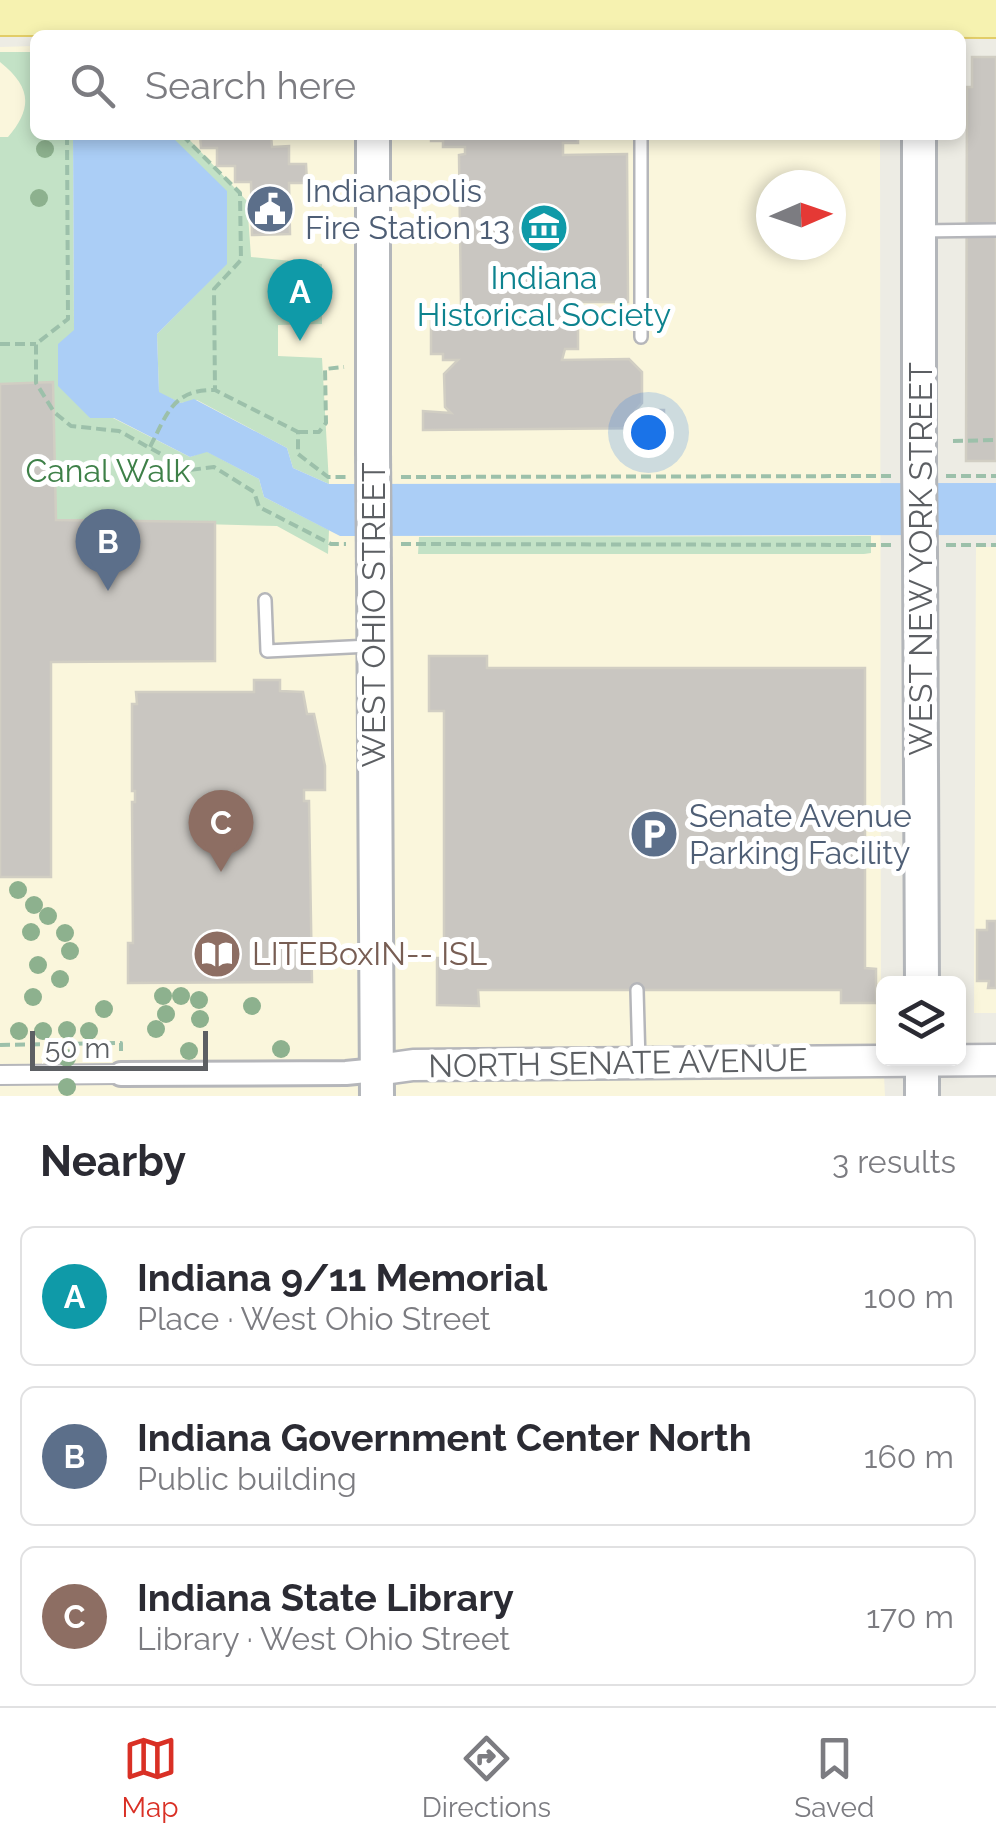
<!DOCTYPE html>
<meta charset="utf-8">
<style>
:root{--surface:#fff;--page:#f7f7f7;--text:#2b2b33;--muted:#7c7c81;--line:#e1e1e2;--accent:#d93025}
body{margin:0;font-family:Raleway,sans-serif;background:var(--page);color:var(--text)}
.controls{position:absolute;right:30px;bottom:30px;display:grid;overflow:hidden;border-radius:15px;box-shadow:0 5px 15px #0003}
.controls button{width:90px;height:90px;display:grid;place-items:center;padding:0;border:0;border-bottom:2px solid var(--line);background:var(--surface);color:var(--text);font:50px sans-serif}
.compass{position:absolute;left:756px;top:170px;width:90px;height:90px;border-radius:50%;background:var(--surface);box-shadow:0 5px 15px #0003;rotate:88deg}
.scale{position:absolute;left:30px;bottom:25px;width:178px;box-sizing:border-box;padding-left:10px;border:5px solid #5c5f63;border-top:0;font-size:28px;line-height:35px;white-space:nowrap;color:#5c5f63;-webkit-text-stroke:8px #fff;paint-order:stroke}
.you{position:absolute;left:648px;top:432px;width:35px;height:35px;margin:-25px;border:8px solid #fff;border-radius:50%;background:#1a73e8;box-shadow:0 0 0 15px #1a73e833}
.badge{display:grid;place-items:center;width:65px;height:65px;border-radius:50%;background:var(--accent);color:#fff;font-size:32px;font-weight:700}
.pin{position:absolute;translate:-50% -82px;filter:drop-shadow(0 2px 5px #0008)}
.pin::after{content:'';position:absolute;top:52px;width:35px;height:30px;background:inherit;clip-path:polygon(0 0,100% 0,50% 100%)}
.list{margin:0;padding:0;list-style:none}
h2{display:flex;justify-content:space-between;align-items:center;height:130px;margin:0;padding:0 40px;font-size:42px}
h2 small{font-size:32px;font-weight:400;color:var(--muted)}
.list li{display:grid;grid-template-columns:65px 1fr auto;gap:30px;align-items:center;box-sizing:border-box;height:140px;margin:0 20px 20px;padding:0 20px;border:2px solid var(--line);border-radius:15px}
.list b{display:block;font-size:38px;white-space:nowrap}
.list p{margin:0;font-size:32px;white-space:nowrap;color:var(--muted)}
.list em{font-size:32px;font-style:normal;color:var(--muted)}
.icon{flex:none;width:55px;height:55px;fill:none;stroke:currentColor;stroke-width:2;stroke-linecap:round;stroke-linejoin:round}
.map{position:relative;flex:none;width:996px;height:1096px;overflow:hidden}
.search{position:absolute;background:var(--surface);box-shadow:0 5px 15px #0003;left:30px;right:30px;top:30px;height:110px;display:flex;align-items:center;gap:25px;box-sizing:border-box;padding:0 35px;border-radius:15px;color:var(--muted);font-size:38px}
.sheet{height:610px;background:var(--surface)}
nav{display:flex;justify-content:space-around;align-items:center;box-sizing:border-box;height:140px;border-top:2px solid var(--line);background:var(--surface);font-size:28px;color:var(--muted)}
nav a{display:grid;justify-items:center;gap:5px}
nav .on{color:var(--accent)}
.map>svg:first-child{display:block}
.commercial{fill:#faf6dc;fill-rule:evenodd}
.green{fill:#c3e2c6}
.water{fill:#abcef6}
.building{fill:#c9c6c1;stroke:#d1cec3;stroke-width:2.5}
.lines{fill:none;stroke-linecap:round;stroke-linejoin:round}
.service-casing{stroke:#b5b6ba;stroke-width:16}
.pedestrian-casing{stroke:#b5b6ba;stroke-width:22}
.minor-casing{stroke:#b5b6ba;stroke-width:28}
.tertiary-casing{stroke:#b5b6ba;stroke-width:35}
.secondary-casing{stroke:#b3b6ba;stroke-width:38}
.primary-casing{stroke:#e2cd68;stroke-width:42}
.path{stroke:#9cc0aa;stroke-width:4;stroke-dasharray:10 5;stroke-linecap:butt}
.service{stroke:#fff;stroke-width:11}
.pedestrian{stroke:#fff;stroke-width:18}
.minor{stroke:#fff;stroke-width:22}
.tertiary{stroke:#fff;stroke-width:30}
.secondary{stroke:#fff;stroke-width:32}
.primary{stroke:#f6f2b0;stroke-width:38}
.secondary-bridge-casing{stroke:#b3b6ba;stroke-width:38;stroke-linecap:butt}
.primary-bridge-casing{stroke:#e2cd68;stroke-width:42;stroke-linecap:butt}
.secondary-bridge{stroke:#fff;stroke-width:32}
.primary-bridge{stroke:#f6f2b0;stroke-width:38}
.tree{fill:#8db18e}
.labels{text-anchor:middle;stroke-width:10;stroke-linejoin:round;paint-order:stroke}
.service-label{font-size:32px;fill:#4e5e75;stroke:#fff;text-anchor:start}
.culture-label{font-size:32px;fill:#0d838f;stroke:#fff}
.park-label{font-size:32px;fill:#3e8048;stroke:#fff}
.street-label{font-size:32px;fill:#5c5f63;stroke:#fff}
.education-label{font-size:32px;fill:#785e54;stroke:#fff;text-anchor:start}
</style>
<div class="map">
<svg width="996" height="1096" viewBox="0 0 996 1096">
<rect width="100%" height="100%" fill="#edece4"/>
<g class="commercial">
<path d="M35,46V135H880L881,1015L885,1096H0V47ZM771,185H831V245H771Z"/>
<path d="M976,547H996V1013H974Z"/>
</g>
<g class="green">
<path d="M0,52H35V135H73L74,330L90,418H113L190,457L206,451L259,479L264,497L329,530L328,554L277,526L56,520L53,382L0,384V137H8C34,107 30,86 0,62Z"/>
<path d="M168,135H185L247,201L251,257L322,264V324L278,325V356L322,358L329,484L293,468L287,448L197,400L181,403L159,393L157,334L227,263Z"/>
<path d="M871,536V553L864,554H418L419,537Z"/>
</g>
<path class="water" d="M73,135H170L227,191V264L157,334L159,392L181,403L194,399L287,448L293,468L329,484L996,483V535L340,536L264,497L259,479L207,452L190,457L114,418H90L58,386V344L74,330Z"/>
<g class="building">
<path d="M972,57H996V461H966L967,87H972Z"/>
<path d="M200,135H271L272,147L289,146V164H306L307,183H289L290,234L252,235L251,182H235V166H217V148H201Z"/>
<path d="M431,135H578V143H563V155L627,154L628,302H562V315H578V349H565L562,360L629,359L642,372V403L636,410H664V428L423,430V411L451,413L445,407L444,374L458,360H443V354H431V316H444V310H466V304H461L459,155L465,154V147H443V141H431Z"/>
<path d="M53,382L56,520L215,522V661L51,662V877H0V384Z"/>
<path d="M429,656H487V668H865V968L876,969V1003H841V990H478L479,1006L437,1005V958H444V711H429Z"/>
<path d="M254,680H280V691L303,692L307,714H314L325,766V790H304V801H309L312,982L128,983V943H133L132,802H135V791H132V704H137L136,692H254Z"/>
<path d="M987,921H996V988H988L989,981H977V930H987Z"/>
</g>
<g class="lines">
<g class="service-casing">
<g id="service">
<path d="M641,135V337"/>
<path d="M920,231L996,230"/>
<path d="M265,600L267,651L370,646"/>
<path d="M637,990L639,1063"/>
</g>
</g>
<g class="pedestrian-casing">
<path id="pedestrian" d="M0,1075L121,1074"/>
</g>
<g class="minor-casing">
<path id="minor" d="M121,1074L346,1073L377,1070"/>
</g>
<g class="tertiary-casing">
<path id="tertiary" d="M377,1070L413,1065L996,1060"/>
</g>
<g class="secondary-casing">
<g id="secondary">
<path d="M373,451V135"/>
<path d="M919,465V135"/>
<path d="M920,553L922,984"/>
<path d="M374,575L377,1096"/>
<path d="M922,1058V1096"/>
</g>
</g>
<g class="primary-casing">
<g id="primary">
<path d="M0,16H57"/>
<path d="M166,16L996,18"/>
</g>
</g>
<g class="path">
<path d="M34,47L35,87"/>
<path d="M67,135L68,319L36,344V383L54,412L71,426L119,431L190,470L214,467L254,492L259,507L331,544H346"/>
<path d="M182,135L240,193L241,260L214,289L215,390L298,432V454L328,477H347"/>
<path d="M0,344H36"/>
<path d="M298,432H319L326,423L325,369L344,367"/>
<path d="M953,441L996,440"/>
<path d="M150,447C167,414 173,389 215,390"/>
<path d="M946,476H996"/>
<path d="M401,477L892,476"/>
<path d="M401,544L891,545"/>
<path d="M946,545H996"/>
<path d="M0,1045L121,1043V1051"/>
</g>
<use href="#service" class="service"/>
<use href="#pedestrian" class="pedestrian"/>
<use href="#minor" class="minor"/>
<use href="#tertiary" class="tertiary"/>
<use href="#secondary" class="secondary"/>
<use href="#primary" class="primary"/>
<g class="secondary-bridge-casing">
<g id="secondary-bridge">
<path d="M373,451L374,575"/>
<path d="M919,465L920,553"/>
</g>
</g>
<g class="primary-bridge-casing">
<path id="primary-bridge" d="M57,16H166"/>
</g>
<use href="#secondary-bridge" class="secondary-bridge"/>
<use href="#primary-bridge" class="primary-bridge"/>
</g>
<g class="tree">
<circle cx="45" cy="149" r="9"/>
<circle cx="39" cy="198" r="9"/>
<circle cx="18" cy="890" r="9"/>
<circle cx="34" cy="905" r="9"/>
<circle cx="48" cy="916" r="9"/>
<circle cx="31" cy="932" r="9"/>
<circle cx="65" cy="933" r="9"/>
<circle cx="70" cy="951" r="9"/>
<circle cx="38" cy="965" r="9"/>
<circle cx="60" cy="979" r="9"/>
<circle cx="163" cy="996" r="9"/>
<circle cx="181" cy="996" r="9"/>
<circle cx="33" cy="997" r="9"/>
<circle cx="199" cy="1000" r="9"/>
<circle cx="252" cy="1006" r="9"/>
<circle cx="104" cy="1009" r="9"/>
<circle cx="166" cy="1014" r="9"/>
<circle cx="200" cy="1019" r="9"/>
<circle cx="156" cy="1029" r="9"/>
<circle cx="67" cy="1030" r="9"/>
<circle cx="19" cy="1031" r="9"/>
<circle cx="43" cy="1031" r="9"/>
<circle cx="89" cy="1031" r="9"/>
<circle cx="281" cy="1049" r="9"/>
<circle cx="189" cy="1051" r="9"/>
<circle cx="67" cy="1058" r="9"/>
<circle cx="67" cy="1087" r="9"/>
</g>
<defs>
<g id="civic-disc" transform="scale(2.5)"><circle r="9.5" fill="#5c6f8a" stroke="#fff"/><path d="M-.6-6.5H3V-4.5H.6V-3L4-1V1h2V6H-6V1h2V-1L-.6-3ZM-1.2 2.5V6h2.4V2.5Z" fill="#fff"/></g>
<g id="museum-disc" transform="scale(2.5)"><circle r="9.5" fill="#0f9aa8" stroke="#fff"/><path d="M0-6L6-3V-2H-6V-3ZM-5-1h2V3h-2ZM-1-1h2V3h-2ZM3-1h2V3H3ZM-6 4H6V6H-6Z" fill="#fff"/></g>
<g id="parking-disc" transform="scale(2.5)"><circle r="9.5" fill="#5c6f8a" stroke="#fff"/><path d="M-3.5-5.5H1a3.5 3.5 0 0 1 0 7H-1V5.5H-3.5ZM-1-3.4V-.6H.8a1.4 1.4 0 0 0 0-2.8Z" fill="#fff"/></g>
<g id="library-disc" transform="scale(2.5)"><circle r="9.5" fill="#8d6e63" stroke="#fff"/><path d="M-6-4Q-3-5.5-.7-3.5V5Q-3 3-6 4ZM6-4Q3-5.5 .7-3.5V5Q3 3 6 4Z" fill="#fff"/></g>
</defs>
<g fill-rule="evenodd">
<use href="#civic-disc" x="270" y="209"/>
<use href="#museum-disc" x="544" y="228"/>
<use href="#parking-disc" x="654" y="834"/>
<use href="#library-disc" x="217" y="954"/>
</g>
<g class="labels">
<g class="service-label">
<text x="305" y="202">Indianapolis<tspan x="305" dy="37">Fire Station 13</tspan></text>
<text x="689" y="827">Senate Avenue<tspan x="689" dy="37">Parking Facility</tspan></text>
</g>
<g class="culture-label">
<text x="544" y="289">Indiana<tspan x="544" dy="37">Historical Society</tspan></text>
</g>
<g class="park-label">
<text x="108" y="482">Canal Walk</text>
</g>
<g class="street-label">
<text transform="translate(921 559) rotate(-90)" y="11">WEST NEW YORK STREET</text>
<text transform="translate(374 615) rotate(-90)" y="11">WEST OHIO STREET</text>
<text transform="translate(618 1063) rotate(-1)" y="11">NORTH SENATE AVENUE</text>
</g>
<g class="education-label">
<text x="252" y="965">LITEBoxIN-- ISL</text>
</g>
</g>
</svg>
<div class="controls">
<button><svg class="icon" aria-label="layers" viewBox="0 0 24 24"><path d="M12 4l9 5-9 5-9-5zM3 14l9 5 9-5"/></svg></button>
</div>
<svg class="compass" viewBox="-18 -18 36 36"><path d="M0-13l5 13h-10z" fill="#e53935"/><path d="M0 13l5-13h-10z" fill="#7c7c81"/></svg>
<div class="scale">50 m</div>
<div class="you"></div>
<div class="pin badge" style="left:300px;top:341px;background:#0f9aa8">A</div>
<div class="pin badge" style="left:108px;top:591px;background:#5c6f8a">B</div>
<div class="pin badge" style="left:221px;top:872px;background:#8d6e63">C</div>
<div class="search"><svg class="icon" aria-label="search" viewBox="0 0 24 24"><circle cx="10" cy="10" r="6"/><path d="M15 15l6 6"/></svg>Search here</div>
</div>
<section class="sheet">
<h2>Nearby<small>3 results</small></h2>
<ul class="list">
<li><span class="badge" style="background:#0f9aa8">A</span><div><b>Indiana 9/11 Memorial</b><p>Place · West Ohio Street</p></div><em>100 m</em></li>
<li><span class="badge" style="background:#5c6f8a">B</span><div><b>Indiana Government Center North</b><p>Public building</p></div><em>160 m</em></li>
<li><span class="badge" style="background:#8d6e63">C</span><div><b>Indiana State Library</b><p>Library · West Ohio Street</p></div><em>170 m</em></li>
</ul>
</section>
<nav>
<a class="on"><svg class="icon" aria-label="map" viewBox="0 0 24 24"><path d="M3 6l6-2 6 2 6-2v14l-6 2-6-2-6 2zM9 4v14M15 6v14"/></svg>Map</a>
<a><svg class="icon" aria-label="directions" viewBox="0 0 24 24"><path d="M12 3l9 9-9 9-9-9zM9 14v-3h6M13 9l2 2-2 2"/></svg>Directions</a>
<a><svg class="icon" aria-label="saved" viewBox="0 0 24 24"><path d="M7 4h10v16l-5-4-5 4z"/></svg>Saved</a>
</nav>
